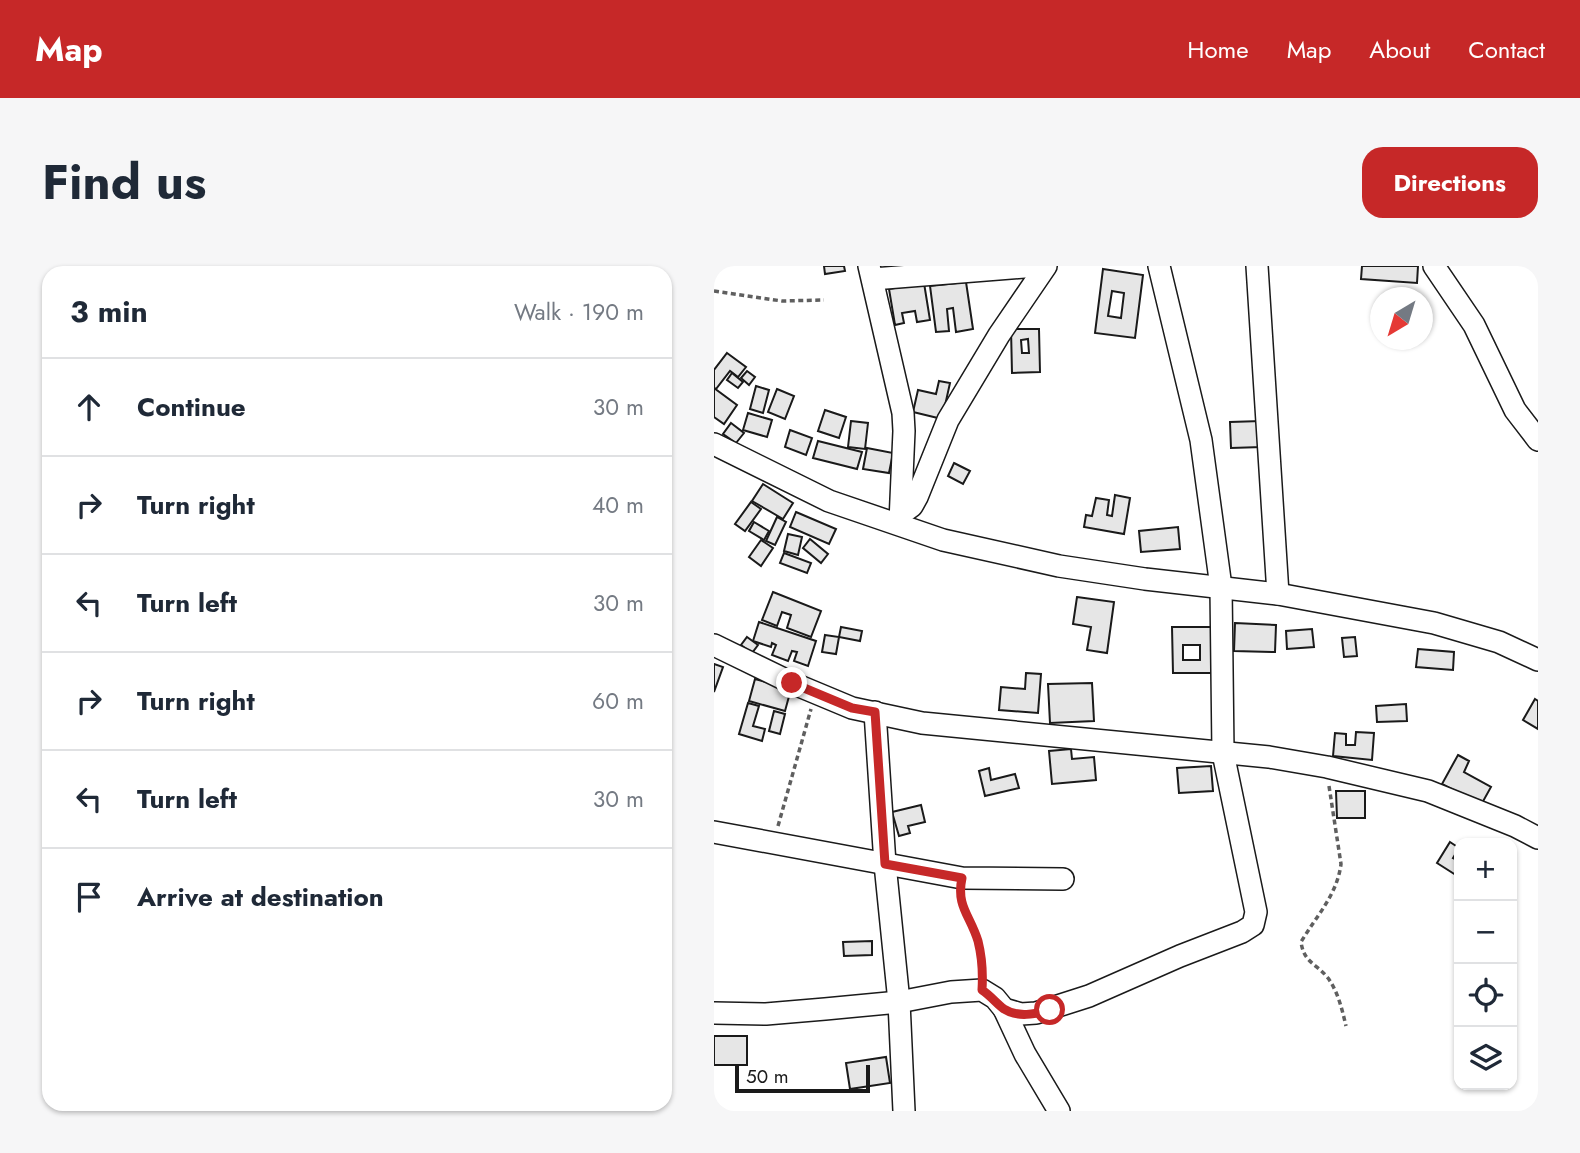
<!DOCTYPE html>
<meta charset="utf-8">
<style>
:root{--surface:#fff;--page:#f6f6f7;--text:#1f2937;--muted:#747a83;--line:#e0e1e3;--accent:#c62828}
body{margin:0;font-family:Jost,sans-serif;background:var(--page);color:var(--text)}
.controls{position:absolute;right:21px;bottom:21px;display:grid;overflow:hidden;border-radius:14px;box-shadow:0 2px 5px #0004}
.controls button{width:63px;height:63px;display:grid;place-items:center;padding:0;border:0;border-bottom:2px solid var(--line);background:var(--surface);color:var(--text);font:35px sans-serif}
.compass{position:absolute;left:656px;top:21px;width:63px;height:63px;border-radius:50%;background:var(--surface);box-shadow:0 2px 5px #0004;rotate:218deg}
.scale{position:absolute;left:21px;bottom:18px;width:135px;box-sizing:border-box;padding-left:7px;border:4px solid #1a1a1a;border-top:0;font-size:19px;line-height:24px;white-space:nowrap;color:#1a1a1a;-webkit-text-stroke:5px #fff;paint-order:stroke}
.stop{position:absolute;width:21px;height:21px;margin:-16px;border:5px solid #c62828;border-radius:50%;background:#fff}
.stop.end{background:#c62828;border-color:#fff;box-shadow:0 2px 7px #0008}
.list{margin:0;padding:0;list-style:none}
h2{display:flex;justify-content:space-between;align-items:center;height:91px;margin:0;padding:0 28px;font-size:30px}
h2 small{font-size:23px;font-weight:400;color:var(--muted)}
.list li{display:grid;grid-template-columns:46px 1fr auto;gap:21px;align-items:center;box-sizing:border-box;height:98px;padding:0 28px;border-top:2px solid var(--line)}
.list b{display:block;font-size:26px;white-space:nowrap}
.list em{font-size:23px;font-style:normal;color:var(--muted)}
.icon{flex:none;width:38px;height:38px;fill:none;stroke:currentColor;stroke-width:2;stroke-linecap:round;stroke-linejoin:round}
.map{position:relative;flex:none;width:824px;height:845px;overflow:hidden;border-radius:21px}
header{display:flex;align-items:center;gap:42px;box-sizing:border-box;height:98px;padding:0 35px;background:var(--accent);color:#fff}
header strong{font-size:33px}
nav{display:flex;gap:38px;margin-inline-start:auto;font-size:24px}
.intro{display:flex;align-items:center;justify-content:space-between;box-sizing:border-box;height:168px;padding:0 42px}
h1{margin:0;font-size:49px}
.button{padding:18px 32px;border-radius:21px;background:var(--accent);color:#fff;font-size:24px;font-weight:700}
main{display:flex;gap:42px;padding:0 42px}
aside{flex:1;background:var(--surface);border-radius:21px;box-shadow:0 2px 5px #0004}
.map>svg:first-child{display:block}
.building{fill:#e6e6e6;stroke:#1a1a1a;stroke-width:2;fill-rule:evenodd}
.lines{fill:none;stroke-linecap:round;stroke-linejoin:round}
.minor-casing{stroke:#1a1a1a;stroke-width:24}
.path{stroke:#5f5f5f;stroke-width:3.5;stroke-dasharray:5 3.5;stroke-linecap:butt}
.minor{stroke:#fff;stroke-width:21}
.route{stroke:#c62828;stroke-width:9}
</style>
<header>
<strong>Map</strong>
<nav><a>Home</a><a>Map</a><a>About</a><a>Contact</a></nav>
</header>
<div class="intro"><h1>Find us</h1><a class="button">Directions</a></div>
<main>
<aside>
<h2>3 min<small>Walk · 190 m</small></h2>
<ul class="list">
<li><svg class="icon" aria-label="ahead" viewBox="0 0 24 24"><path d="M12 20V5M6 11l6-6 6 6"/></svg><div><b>Continue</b></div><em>30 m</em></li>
<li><svg class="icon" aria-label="right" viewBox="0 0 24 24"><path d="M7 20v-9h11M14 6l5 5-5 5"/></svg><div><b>Turn right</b></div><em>40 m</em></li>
<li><svg class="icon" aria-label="left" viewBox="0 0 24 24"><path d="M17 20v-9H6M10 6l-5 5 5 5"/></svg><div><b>Turn left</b></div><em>30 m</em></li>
<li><svg class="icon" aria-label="right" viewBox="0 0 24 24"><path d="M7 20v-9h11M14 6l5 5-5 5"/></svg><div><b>Turn right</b></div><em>60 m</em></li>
<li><svg class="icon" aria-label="left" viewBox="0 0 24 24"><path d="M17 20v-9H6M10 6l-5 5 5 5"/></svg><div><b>Turn left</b></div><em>30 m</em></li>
<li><svg class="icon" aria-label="arrive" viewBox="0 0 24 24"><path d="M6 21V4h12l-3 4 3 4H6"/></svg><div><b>Arrive at destination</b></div></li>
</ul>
</aside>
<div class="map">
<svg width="824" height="845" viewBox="0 0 824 845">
<rect width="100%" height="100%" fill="#fff"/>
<g class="building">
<path d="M110,0H130L131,5L111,8Z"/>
<path d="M648,0H704L703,17L647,13Z"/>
<path d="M389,3L429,9L421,72L381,67ZM398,25L410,27L407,52L394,50Z"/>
<path d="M252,16L259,63L242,66L239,42L233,43L235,65L222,66L216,20Z"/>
<path d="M210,17L216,54L203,56L201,45L188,47L190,57L181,59L175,23Z"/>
<path d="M297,63H325L326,106L298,107ZM314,73L315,87H308L307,74Z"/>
<path d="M13,87L32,101L24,111L16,105L2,123L0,122V104Z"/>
<path d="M33,105L41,111L35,119L27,112Z"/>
<path d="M18,107L29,116L24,122L13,114Z"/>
<path d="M225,115L236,117L228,153L199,146L204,124L222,128Z"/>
<path d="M42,120L55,124L49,147L36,143Z"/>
<path d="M0,122L23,139L10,158L0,151Z"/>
<path d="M63,123L80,130L71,153L54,146Z"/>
<path d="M111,144L132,151L125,172L104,165Z"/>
<path d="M34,147L58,154L53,171L29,164Z"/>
<path d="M137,155L154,157L151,183L134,181Z"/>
<path d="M547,155L548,181L517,182L516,156Z"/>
<path d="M17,157L30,167L22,177L9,168Z"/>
<path d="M76,164L98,172L92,189L71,181Z"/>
<path d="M104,175L148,186L143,203L99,192Z"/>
<path d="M153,182L179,187L175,207L149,203Z"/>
<path d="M240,197L256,205L249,218L234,210Z"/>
<path d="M49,218L79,237L69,253L38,235Z"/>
<path d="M401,229L416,232L410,268L370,261L372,249L378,250L382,232L395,234L393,249L398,250Z"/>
<path d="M37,236L47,243L31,265L21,258Z"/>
<path d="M82,246L122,263L115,278L76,261Z"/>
<path d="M63,251L72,256L61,279L52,275Z"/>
<path d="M40,256L55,265L50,274L35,265Z"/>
<path d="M464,261L466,283L427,286L425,265Z"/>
<path d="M74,268L88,271L84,289L70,285Z"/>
<path d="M96,273L114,288L107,297L89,282Z"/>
<path d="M47,274L59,282L47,300L35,291Z"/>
<path d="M70,287L97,297L93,307L66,297Z"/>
<path d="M59,326L107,345L97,371L73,362L77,349L68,346L63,360L48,354Z"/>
<path d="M363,331L400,336L393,387L373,384L377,361L359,358Z"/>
<path d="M45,356L102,375L94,400L80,395L83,386L78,385L74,395L58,389L62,379L58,377L57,381L39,375Z"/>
<path d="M521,357L562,359L561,386L520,385Z"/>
<path d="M127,361L148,365L146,375L125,371Z"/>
<path d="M458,361H501V407H459ZM469,379H486V394H469Z"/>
<path d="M598,363L600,381L573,383L572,365Z"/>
<path d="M111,369L125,371L122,388L108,386Z"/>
<path d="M33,371L44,379L38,387L27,379Z"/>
<path d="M641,371L643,390L630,391L628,372Z"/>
<path d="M704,383L740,386L739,404L702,401Z"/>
<path d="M0,398L9,401L0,426Z"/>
<path d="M312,407L327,408L324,447L285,444L287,421L311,423Z"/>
<path d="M41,413L77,423L71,445L35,435Z"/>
<path d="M378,417L380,455L336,457L334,418Z"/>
<path d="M821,433L824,435V463L809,454Z"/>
<path d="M34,437L45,440L39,460L51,463L48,475L25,468Z"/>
<path d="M692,438L693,455L663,456L662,440Z"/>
<path d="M60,445L71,448L66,468L55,465Z"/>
<path d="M642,466L660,467L658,494L619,490L621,467L632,468V479H641Z"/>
<path d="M357,483L358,493L380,491L382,514L338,518L335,485Z"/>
<path d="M744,489L755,495L750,506L777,521L767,539L728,518Z"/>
<path d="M497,500L499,525L465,527L463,502Z"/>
<path d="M275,502L277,514L301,508L305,522L271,530L265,505Z"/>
<path d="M622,525H651V552H623Z"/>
<path d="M207,539L211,556L194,560L196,567L185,570L178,546Z"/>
<path d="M736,576L745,582L739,592L745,595V611L723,597Z"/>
<path d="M158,675V689L130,690L129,676Z"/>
<rect x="0" y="770" width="33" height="29"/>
<path d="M172,791L176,817L136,823L132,797Z"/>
</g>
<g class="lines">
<g class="minor-casing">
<g id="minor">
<path d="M155,0L189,147L190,165L186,256"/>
<path d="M543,0L564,328"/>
<path d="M720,0L760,59L801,144L824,174"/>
<path d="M159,13L322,0"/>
<path d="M0,178L115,235L229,274L345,300L431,313L564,328L720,357L785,376L824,394"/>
<path d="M187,248L198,240L203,231L234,154L285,69L332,0"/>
<path d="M0,379L78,417L138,442L208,457L555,491L613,501L714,525L801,560L824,572"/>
<path d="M161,446L171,598L185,736L190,845"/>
<path d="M0,566L248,612L349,613"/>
<path d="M290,743L311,788L345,845"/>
<path d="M0,747L52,748L111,743L185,736L237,726L268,724L281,732L290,743L307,748L322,747L375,730L466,690L528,666L539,659L542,646L509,487L507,321L487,174L445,0"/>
</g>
</g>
<g class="path">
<path d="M0,25L68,35L110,34"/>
<path d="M615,520L627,598C623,629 603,649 587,676C590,697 602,697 614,712C624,726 628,743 632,760"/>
<path d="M64,560L97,443"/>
<path d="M245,629L263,673L268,705"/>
</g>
<use href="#minor" class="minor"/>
</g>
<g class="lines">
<path class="route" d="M78,417L138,442L161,446L171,598L248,612C242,640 256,649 264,675C268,691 269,708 268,724C277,730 283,738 290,743C304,752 321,748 336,744"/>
</g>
</svg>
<div class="controls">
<button>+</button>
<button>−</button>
<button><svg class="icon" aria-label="locate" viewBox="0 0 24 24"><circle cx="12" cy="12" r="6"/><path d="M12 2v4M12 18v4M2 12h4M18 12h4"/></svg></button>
<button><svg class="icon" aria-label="layers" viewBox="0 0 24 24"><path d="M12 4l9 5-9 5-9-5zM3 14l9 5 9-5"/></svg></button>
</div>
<svg class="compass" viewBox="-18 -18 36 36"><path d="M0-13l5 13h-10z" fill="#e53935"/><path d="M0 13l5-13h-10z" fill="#747a83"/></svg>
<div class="scale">50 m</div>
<div class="stop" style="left:336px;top:744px"></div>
<div class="stop end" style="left:78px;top:417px"></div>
</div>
</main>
